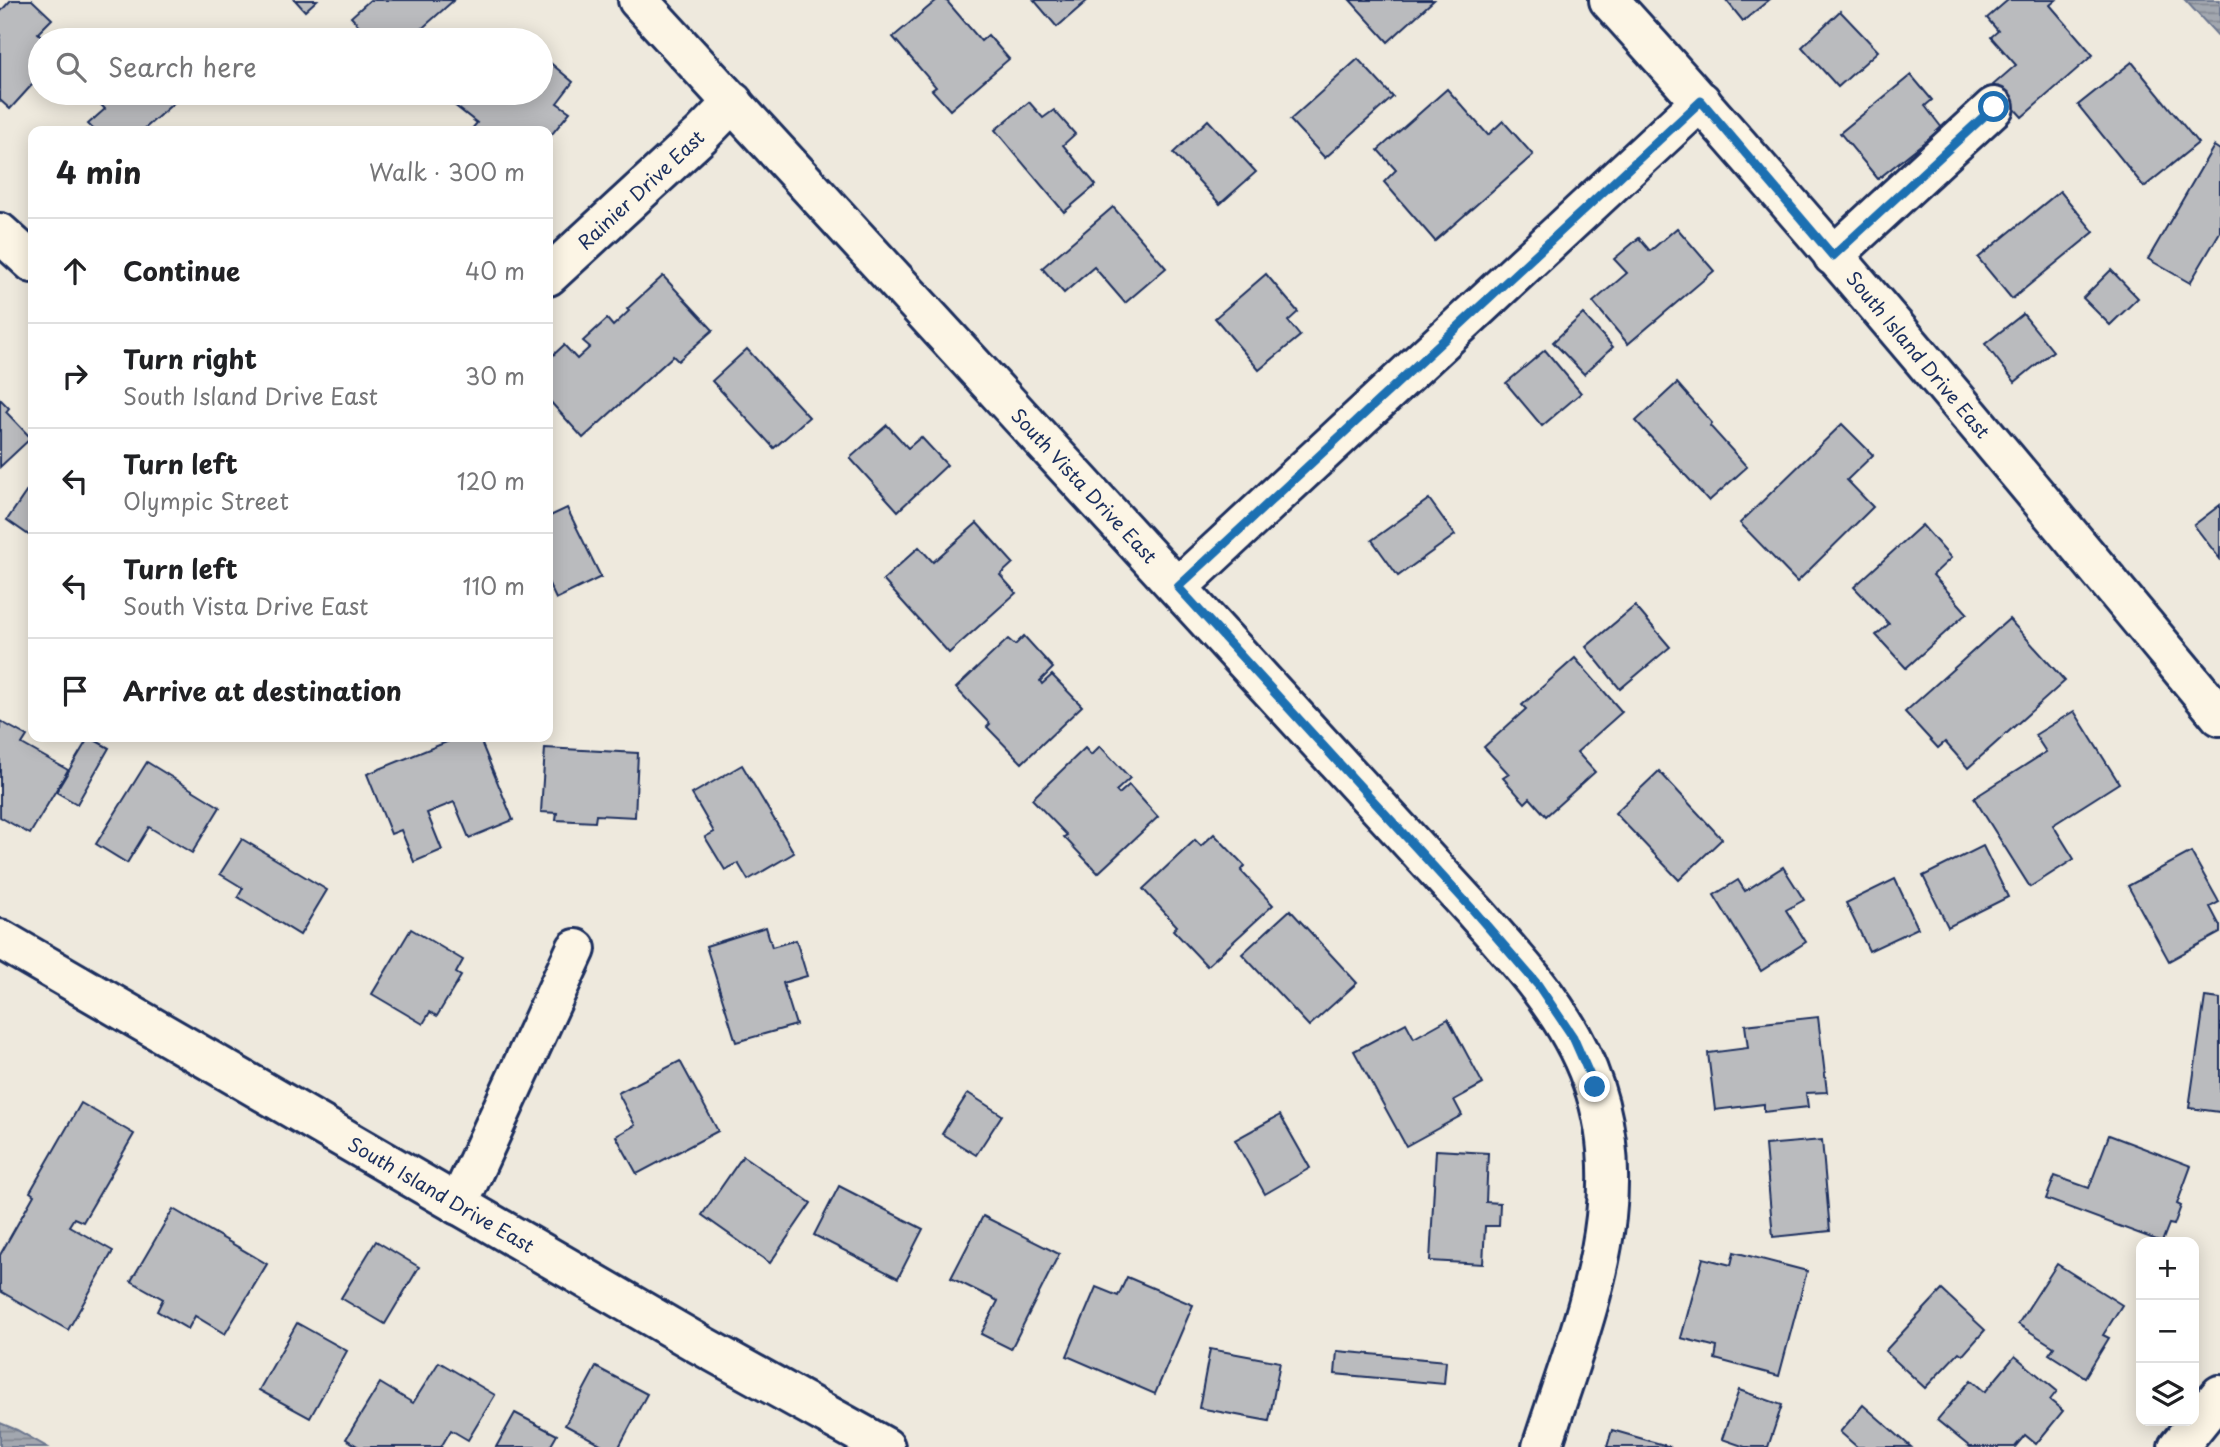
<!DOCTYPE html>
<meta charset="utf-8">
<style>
:root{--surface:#fff;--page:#f2f2f2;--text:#202124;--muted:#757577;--line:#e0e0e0}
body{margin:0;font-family:"Playpen Sans",sans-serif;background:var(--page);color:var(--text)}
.controls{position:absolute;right:21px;bottom:21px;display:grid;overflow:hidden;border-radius:14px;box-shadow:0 4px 18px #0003}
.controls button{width:63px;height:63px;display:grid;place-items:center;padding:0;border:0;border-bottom:2px solid var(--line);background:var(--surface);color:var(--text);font:35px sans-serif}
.stop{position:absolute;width:21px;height:21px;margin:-16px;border:5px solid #1f6fb2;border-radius:50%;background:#fff}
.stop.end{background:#1f6fb2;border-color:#fff;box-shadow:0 2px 7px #0008}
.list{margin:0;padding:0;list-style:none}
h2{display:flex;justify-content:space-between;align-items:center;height:91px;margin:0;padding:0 28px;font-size:30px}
h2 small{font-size:23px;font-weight:400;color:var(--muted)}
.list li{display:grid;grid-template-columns:46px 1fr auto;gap:21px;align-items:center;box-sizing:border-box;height:105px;padding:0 28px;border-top:2px solid var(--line)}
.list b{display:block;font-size:26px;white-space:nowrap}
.list p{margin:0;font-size:23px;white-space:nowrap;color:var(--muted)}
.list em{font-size:23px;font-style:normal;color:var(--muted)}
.icon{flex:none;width:38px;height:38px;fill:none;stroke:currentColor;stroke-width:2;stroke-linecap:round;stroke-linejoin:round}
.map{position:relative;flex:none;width:2220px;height:1447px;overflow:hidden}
.search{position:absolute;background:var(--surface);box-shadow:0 4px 18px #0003;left:28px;top:28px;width:525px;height:77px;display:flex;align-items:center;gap:18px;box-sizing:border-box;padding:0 24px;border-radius:38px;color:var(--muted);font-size:26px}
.panel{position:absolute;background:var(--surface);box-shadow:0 4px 18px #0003;left:28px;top:126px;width:525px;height:616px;border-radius:14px}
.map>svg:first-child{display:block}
.water{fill:url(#water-rules);stroke:#6c778f;stroke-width:2}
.building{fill:#babbbe;stroke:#1b2f5e;stroke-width:2}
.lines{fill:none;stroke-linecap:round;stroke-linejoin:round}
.minor-casing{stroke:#1b2f5e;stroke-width:44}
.minor{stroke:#fcf5e5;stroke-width:38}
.route{stroke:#1f6fb2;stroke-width:9}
.labels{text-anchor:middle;stroke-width:5;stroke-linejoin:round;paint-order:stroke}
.street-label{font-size:19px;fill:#1b2f5e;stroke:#fcf5e5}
</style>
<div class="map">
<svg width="2220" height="1447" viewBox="0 0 2220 1447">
<defs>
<pattern id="water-rules" width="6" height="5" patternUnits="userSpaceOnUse" patternTransform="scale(1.75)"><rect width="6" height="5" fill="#a2a7af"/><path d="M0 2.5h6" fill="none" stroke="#838892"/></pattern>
</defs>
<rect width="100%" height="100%" fill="#eee9dd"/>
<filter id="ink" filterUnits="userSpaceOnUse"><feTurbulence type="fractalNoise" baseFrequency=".0143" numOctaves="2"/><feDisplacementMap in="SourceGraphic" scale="14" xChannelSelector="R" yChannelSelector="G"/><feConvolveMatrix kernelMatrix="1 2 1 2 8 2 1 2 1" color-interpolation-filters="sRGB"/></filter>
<g filter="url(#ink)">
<g class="water">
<path d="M2185,0H2220V38Z"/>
<path d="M0,1423L17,1430L47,1447H0Z"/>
</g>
<g class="building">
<path d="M11,0H32L52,19L38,33L46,40H40V76L10,109L0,100V12Z"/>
<path d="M295,0H317L305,11Z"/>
<path d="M370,0H454L418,32L422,37L418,40H372L351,17Z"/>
<path d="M937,0H946L981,41L988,35L1009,59L950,110L932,90L936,87L893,37Z"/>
<path d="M1034,0H1088L1057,27Z"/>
<path d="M1350,0H1434L1388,42Z"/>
<path d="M1726,0H1769L1743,21Z"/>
<path d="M2008,0H2056L2050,5L2093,55L2022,117L1993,85L2016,65L1991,37L1998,31L1987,18Z"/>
<path d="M1840,11L1878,51L1838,87L1802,47Z"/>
<path d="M541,55L573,82L557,103L570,112L548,139V131H470L477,123L453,104L462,93H541Z"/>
<path d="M1358,59L1393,97L1325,158L1290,120Z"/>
<path d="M2132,62L2198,143L2144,187L2078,105Z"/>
<path d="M1911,75L1932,100L1925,106L1942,128L1878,179L1840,133Z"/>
<path d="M1447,89L1488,135L1503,121L1533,155L1435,241L1384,182L1396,170L1378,150Z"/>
<path d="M90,93H185L142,131H95L88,124L105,109Z"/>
<path d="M1029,102L1043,118L1054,110L1075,134L1063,145L1096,185L1064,212L995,130Z"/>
<path d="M1208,120L1256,172L1220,204L1173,153Z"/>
<path d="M2214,146L2220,150V232L2190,283L2148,259Z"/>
<path d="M2060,191L2094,232L2012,299L1978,258Z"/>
<path d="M1113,207L1166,268L1125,303L1094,267L1064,293L1042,268Z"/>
<path d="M1677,228L1714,271L1628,344L1593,302L1627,273L1614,259L1639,238L1650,251Z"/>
<path d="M2111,270L2138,298L2110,325L2083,298Z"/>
<path d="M1266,274L1298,312L1288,321L1300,336L1259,370L1215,318Z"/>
<path d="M663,276L713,330L678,361L673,356L583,438L548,399V360L564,345L577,359L590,347L583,341L607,319L613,326L629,311L627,309Z"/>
<path d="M1583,314L1613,347L1584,374L1553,342Z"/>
<path d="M2023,314L2053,351L2015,382L1985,344Z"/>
<path d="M747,349L809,417L774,448L712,381Z"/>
<path d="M1545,350L1581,393L1542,426L1506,383Z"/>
<path d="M1677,383L1712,423L1710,426L1747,467L1709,501L1636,421Z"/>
<path d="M0,399L9,408L6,412L31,438L0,467Z"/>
<path d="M1842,424L1873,455L1847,480L1873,507L1797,582L1740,523Z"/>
<path d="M887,425L908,448L921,437L947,465L898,511L850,458Z"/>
<path d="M33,482V538L7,520Z"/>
<path d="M1429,499L1455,535L1398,576L1372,540Z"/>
<path d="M2220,505V559L2194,525Z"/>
<path d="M567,508L601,577L556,599L548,582V517Z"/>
<path d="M977,523L1013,563L1000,575L1016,593L949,653L883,580L919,547L933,562Z"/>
<path d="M1922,525L1951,558L1933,575L1967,613L1906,668L1876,635L1889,624L1854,587Z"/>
<path d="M1635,606L1670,647L1620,689L1586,647Z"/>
<path d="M2009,619L2065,681L1968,768L1945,742L1938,748L1905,712Z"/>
<path d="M1024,636L1053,668L1040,681L1042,684L1052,675L1082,706L1022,763L987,727L990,724L956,688L1008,639L1015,645Z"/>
<path d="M1575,658L1622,712L1577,752L1595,772L1546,816L1530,798L1525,803L1503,778L1509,774L1484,747L1526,709L1522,705Z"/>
<path d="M2074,711L2119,783L2053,825L2074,859L2030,887L1974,798L2046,752L2035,735Z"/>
<path d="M0,721L27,736L22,744L68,770L30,834L0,817Z"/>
<path d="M89,737L109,748L77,804L56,792Z"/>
<path d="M459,737H479L513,820L469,838L454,802L427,813L442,850L414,862L401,830L391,834L367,774Z"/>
<path d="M1100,746L1130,778L1116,791L1119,794L1129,785L1158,817L1098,873L1064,837L1067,835L1032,799L1085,748L1091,755Z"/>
<path d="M545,748L638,753L635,817L596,815L595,822L556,820L557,813L541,812Z"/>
<path d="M147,762L220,807L192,853L149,827L127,863L96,844Z"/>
<path d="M742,765L794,853L748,880L738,863L725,870L705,837L714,832L692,794Z"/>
<path d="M1659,771L1722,839L1679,880L1615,813Z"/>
<path d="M1214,834L1245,866L1241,871L1273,905L1207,966L1173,930L1177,926L1143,889L1195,840L1201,846Z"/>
<path d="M242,839L327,890L300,935L238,897L243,888L220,874Z"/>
<path d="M1983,846L2008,897L1948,927L1923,876Z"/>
<path d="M2191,852L2219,902L2210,907L2220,926V933L2169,961L2128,886Z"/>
<path d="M1783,867L1804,900L1786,910L1806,942L1761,971L1714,895L1738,880L1745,891Z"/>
<path d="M1895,879L1918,928L1869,951L1846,903Z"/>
<path d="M1290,910L1357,983L1309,1026L1242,954Z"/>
<path d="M766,927L772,947L796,940L807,976L783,983L796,1025L736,1042L706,946Z"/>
<path d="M411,929L463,960L456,973L461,976L437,1016L430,1012L423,1024L372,994Z"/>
<path d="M2205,997L2220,999V1112L2189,1108Z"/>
<path d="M1818,1017L1827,1092L1806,1093L1808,1107L1764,1112V1104L1715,1110L1708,1053L1748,1048L1745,1025Z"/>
<path d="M1448,1019L1483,1084L1454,1100L1462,1115L1406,1146L1354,1051L1406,1023L1414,1038Z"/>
<path d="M680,1061L718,1131L637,1174L616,1136L635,1125L618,1093Z"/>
<path d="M968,1093L1002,1115L976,1155L942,1134Z"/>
<path d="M81,1103L134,1134L83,1222L74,1218L69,1226L113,1251L68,1330L0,1291V1255L34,1195L30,1192Z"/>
<path d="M1280,1115L1310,1168L1265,1194L1235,1140Z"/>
<path d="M2109,1135L2191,1166L2177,1204L2181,1206L2174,1225L2169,1224L2162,1242L2046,1199L2055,1176L2089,1188Z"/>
<path d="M1822,1140L1830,1231L1773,1237L1765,1145Z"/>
<path d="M1436,1150L1488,1153L1486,1202L1500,1203L1499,1226H1485L1483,1264L1430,1261Z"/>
<path d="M743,1156L811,1203L770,1263L702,1215Z"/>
<path d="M839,1186L923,1229L898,1278L814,1235Z"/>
<path d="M173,1209L267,1264L225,1334L195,1316L188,1329L157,1311L163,1299L131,1281Z"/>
<path d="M983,1216L1059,1254L1011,1349L981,1334L998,1301L951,1278Z"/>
<path d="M376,1241L419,1267L385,1324L341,1298Z"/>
<path d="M1734,1252L1807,1271L1779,1376L1715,1359L1717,1347L1681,1338L1703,1258L1731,1265Z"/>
<path d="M2057,1264L2122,1305L2103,1335L2109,1338L2085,1377L2049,1354L2054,1347L2018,1324Z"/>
<path d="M1127,1277L1193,1305L1155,1394L1067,1356L1096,1287L1118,1296Z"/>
<path d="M1942,1290L1985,1330L1963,1355L1959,1352L1925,1388L1885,1351Z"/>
<path d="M297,1323L347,1351L310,1418L259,1390Z"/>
<path d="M1210,1349L1280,1362L1269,1421L1199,1408Z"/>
<path d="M1337,1351L1446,1361L1444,1384L1335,1374Z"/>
<path d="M2015,1356L2057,1391L2050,1400L2063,1411L2036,1444L2025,1435L2015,1447H1970L1937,1420L1971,1380L1985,1392Z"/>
<path d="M439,1362L495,1395L468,1440L451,1430L441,1447H359L346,1439L380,1383L413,1403Z"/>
<path d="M596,1367L647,1394L619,1447H606L565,1425Z"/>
<path d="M1739,1390L1782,1405L1768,1447H1745L1722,1439Z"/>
<path d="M1863,1405L1911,1447H1857L1840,1432Z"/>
<path d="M515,1413L557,1435L550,1447H496Z"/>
<path d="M1612,1430L1671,1447H1607Z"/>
</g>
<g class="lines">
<g class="minor-casing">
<g id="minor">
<path d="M638,0L1474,911C1509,951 1546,990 1572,1037C1649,1175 1586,1310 1542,1447"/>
<path d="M1609,0C1820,232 2020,475 2220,716"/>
<path d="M0,233L33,263"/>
<path d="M1833,256L1994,107"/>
<path d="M548,276L701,135L733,102"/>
<path d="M1178,587L1701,101"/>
<path d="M0,939L699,1344L885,1447"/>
<path d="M458,1205L576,949"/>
<path d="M2178,1447L2220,1395"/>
</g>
</g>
<use href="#minor" class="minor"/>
</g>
</g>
<g class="lines" filter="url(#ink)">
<path class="route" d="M1595,1087L1573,1037L1538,985L1474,911L1178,587L1701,101L1833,256L1994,107"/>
</g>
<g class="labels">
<g class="street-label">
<text transform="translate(641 190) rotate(-43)" y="7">Rainier Drive East</text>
<text transform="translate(1918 355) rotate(50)" y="7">South Island Drive East</text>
<text transform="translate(1084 486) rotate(47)" y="7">South Vista Drive East</text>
<text transform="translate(441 1195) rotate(30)" y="7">South Island Drive East</text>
</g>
</g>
</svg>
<div class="controls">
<button>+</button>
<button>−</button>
<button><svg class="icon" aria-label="layers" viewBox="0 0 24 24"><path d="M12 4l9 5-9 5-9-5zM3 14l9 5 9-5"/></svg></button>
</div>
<div class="stop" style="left:1994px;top:107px"></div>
<div class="stop end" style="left:1595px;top:1087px"></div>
<div class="search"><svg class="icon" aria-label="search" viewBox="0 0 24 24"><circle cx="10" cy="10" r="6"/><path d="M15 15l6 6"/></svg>Search here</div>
<section class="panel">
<h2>4 min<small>Walk · 300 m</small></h2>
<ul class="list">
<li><svg class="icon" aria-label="ahead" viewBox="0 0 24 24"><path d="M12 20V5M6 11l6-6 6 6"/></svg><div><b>Continue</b></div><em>40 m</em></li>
<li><svg class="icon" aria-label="right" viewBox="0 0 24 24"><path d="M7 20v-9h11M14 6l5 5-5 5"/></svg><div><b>Turn right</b><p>South Island Drive East</p></div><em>30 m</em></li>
<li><svg class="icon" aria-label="left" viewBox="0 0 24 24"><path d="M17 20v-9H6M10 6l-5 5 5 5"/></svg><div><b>Turn left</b><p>Olympic Street</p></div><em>120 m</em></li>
<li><svg class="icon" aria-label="left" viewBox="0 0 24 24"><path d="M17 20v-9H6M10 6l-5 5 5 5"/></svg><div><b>Turn left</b><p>South Vista Drive East</p></div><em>110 m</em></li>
<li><svg class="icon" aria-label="arrive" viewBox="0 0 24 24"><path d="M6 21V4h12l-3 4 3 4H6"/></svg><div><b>Arrive at destination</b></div></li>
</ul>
</section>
</div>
